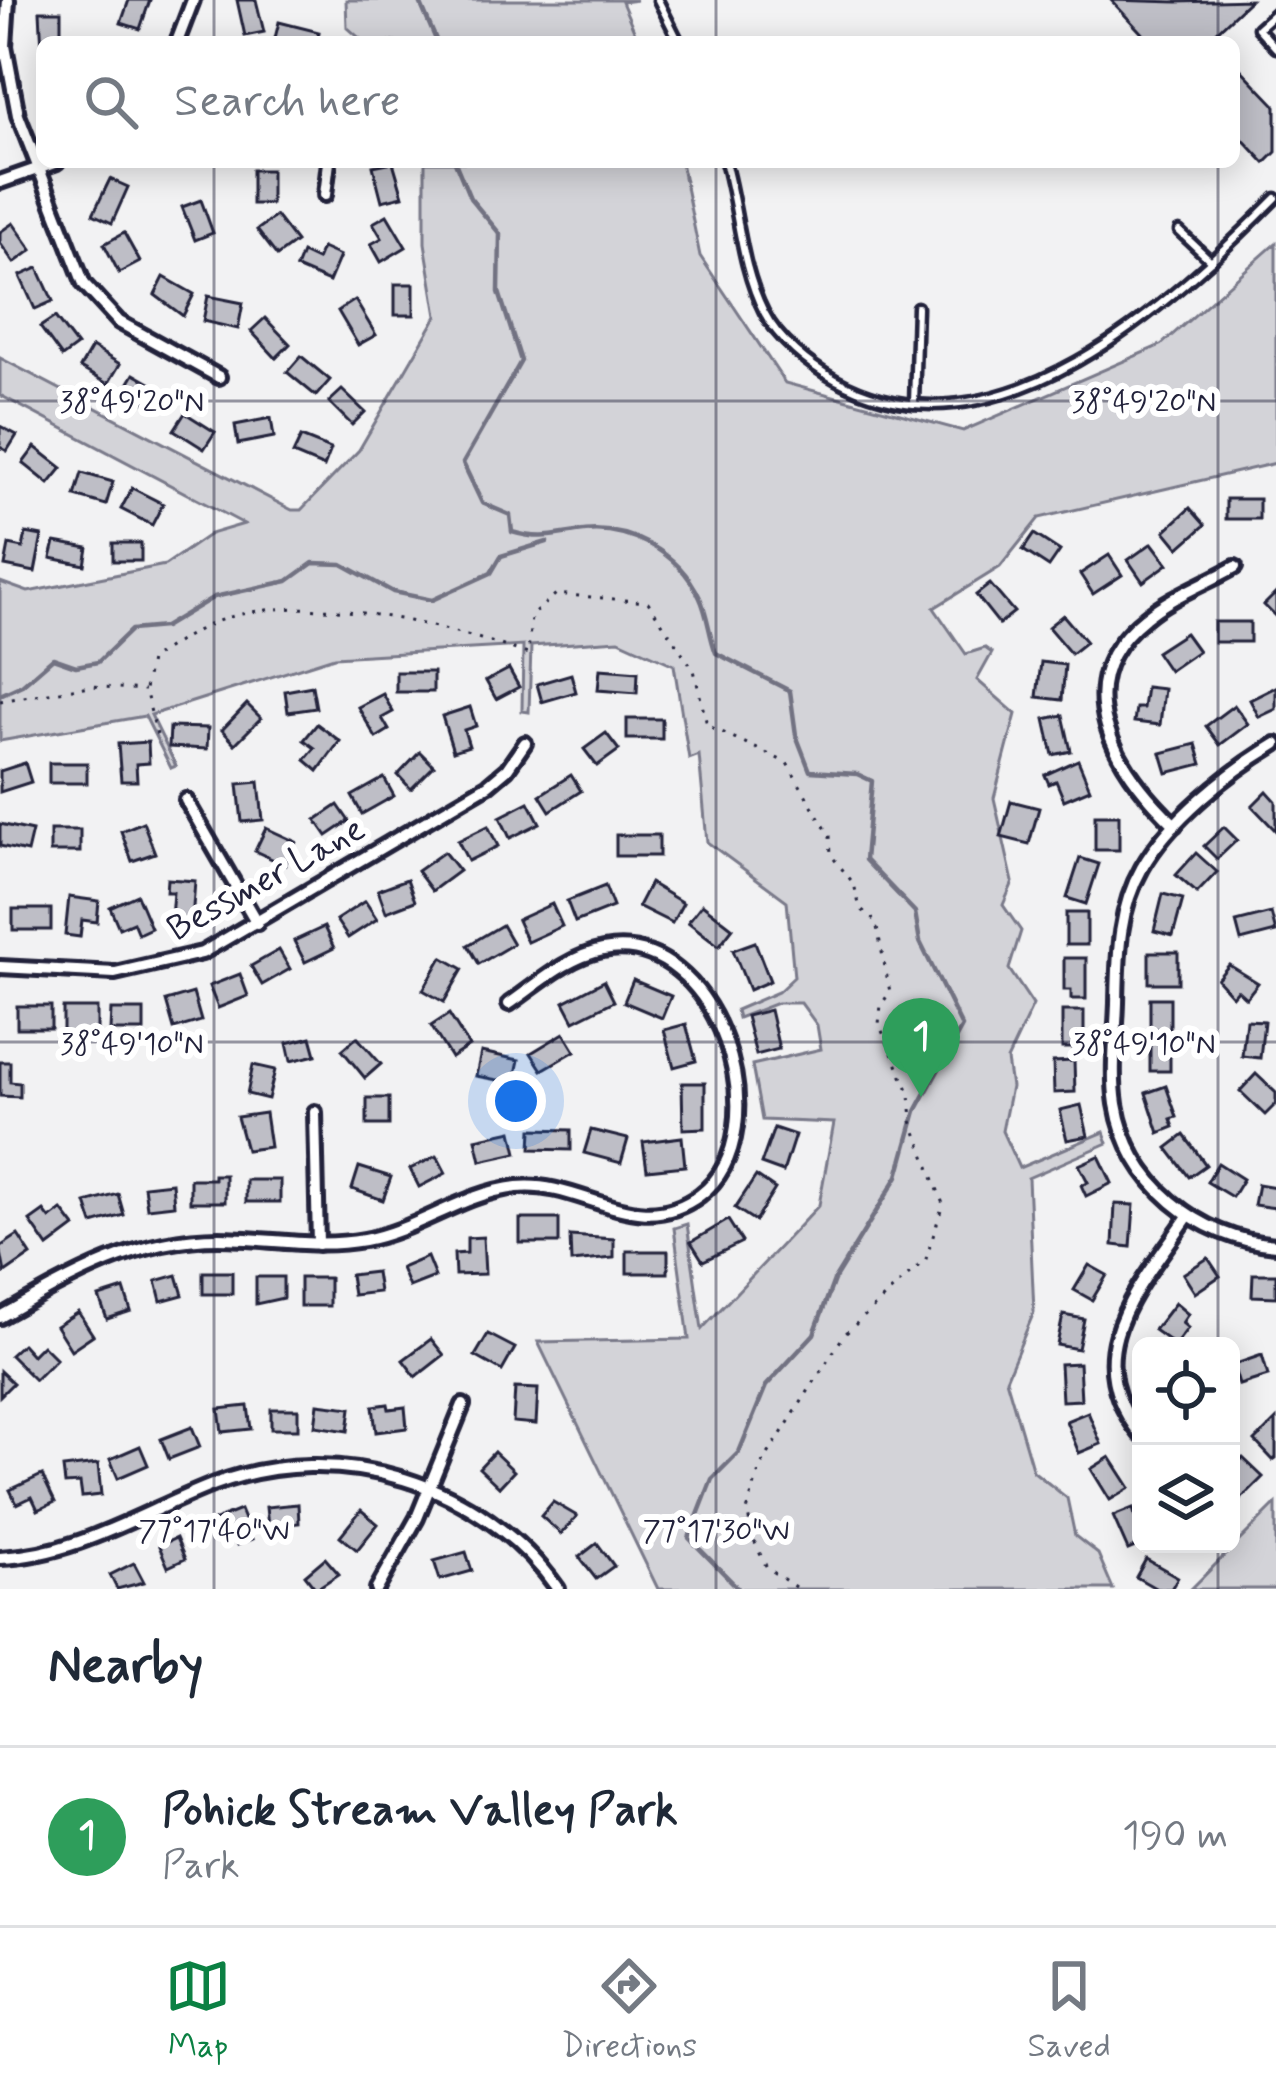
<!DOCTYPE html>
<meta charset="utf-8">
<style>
:root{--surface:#fff;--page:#f6f6f7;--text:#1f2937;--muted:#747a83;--line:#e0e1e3;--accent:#0b8043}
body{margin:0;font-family:Mynerve,sans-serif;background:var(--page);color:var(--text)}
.controls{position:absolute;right:36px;bottom:36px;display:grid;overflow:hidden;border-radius:18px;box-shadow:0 6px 30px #0003}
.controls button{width:108px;height:108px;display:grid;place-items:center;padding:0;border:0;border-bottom:3px solid var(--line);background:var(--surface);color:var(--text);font:60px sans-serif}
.you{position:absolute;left:516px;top:1101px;width:42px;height:42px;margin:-30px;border:9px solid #fff;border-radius:50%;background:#1a73e8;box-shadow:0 0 0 18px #1a73e833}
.badge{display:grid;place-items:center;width:78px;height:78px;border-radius:50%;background:var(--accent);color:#fff;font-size:39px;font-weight:700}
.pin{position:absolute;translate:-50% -99px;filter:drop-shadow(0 3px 6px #0008)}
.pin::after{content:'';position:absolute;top:63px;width:42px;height:36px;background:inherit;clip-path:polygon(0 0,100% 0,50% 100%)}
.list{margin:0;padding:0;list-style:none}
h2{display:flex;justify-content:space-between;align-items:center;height:156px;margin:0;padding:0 48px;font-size:51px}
h2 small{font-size:39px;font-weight:400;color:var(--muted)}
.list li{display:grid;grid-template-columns:78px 1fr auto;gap:36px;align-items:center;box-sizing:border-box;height:180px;padding:0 48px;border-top:3px solid var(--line)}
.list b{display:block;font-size:45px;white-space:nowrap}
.list p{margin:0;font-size:39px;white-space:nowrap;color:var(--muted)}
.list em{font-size:39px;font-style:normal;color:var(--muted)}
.icon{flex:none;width:66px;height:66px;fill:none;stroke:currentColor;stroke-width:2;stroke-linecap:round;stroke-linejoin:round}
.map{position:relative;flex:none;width:1276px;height:1589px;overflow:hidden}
.search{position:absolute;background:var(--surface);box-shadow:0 6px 30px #0003;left:36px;right:36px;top:36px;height:132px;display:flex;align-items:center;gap:30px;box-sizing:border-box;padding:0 42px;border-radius:18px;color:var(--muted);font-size:45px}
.sheet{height:336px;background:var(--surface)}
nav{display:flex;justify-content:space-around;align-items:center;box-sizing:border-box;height:168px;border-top:3px solid var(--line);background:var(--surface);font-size:33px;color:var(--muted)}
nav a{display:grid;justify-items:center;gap:6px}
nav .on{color:var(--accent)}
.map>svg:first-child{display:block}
.green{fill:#d3d3d8;stroke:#7a7a8a;stroke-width:3}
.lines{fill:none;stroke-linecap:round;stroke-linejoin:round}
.stream{stroke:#727282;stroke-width:4.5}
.building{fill:#bebec6;stroke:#22223b;stroke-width:3}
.lane-casing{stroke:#22223b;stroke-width:15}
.street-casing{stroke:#22223b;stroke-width:20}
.path{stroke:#22223b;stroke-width:3;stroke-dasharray:3 9;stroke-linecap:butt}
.lane{stroke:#fff;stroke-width:6}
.street{stroke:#fff;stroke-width:10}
.ticks{fill:none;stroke:#22223b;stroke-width:3;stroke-opacity:0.45}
.labels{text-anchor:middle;stroke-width:12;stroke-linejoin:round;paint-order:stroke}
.street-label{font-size:36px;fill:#22223b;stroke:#fff}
.ticks-label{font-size:30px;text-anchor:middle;fill:#22223b;stroke:#fff;stroke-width:12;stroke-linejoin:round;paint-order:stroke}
</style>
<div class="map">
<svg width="1276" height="1589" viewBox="0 0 1276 1589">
<rect width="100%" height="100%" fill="#f2f2f3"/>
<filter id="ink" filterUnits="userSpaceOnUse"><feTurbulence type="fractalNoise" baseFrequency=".00833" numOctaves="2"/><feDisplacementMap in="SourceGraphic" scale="24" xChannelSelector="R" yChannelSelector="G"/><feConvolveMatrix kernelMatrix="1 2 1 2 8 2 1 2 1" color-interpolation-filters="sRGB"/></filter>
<g filter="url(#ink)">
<g class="green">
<path d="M346,0H637L622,2L639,42H364L347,27Z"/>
<path d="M425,162H681L700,256L785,383L963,431L1161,345L1276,243V463L1039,518L1000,567L934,608L966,654L985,648L992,653L977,680L1016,714L994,798L1013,882L1003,905L1021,931L1009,969L1033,1005L1007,1060L1011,1087L1002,1131L1019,1168L1104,1132L1108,1143L1028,1178L1034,1312L1006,1379L1033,1471L1067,1498L1075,1536L1098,1554L1113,1589H658L538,1342L689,1339L674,1228L687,1224L702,1329L819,1205L834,1123L762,1120L752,1065L821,1049L817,1025L801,1003H777L738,1018L736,1010L778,992L794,977L787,901L707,842L699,755L689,759L674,665L619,640L531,646L529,712L522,711L523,646L334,657L151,715L176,766L171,768L145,716L0,741V582L28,592L165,565L210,534L244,524L0,395V358L292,510H301L359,450L437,316L425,243Z"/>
<path d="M1276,1504V1589H1191Z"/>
</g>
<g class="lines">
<g class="stream">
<path d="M419,0L437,42"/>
<path d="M455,162L470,198L500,234L499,292L521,361L463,463L482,503L510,515L512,532C539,540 551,536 576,532C627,523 679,552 700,598C708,615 709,635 716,653L790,691L796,735L810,771L857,774L872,781L865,860L915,912L920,942L962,1027L916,1111L898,1176L834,1280L814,1334L766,1386L739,1452L712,1479L689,1538L739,1589"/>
<path d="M0,695L22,685L53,658L76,666L98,662L131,630L164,627L214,597L288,581L313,563L342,564L393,592L432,600L491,573L501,556L547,542"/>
</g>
</g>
<g class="building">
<path d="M129,0H150L140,29L121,23Z"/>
<path d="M237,0H256L264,32L245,36Z"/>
<path d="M1111,0L1177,2L1250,0L1211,37L1215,42H1150Z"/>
<path d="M40,11H61V42H42V50Z"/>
<path d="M279,22L319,32L317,42H274Z"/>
<path d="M1234,62L1276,106V152L1265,163L1234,130Z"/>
<path d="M393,162L403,196L382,201L373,166Z"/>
<rect x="252" y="170" width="19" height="34"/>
<path d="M110,179L128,187L112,223L93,214Z"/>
<path d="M201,200L213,233L195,240L182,207Z"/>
<path d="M387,215L406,247L381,262L371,244L382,238L373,223Z"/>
<path d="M276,216L296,242L277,256L257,230Z"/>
<path d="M13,223L32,250L14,263L0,243V232Z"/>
<path d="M124,233L140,262L119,273L104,244Z"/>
<path d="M322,248L340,256L329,282L296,268L302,253L317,260Z"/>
<path d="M38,268L53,301L35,309L20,276Z"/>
<path d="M164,277L194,294L183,316L155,295Z"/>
<rect x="395" y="284" width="19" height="31"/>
<path d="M208,296L243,303L238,329L203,321Z"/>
<path d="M355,300L376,335L358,345L338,311Z"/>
<path d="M55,317L77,346L62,357L40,327Z"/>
<path d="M265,318L290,344L276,358L251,331Z"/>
<path d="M92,347L120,364L108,384L80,368Z"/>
<path d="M301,356L330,380L316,396L287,372Z"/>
<path d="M134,374L162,390L152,407L124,391Z"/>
<path d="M342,390L365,412L352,425L329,402Z"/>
<path d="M185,413L215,432L204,449L174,430Z"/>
<path d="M271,418L274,437L238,444L235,425Z"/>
<path d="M0,426L17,435L7,451L0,447Z"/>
<path d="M301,437L331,449L324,467L293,454Z"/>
<path d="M35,447L62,468L49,484L23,463Z"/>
<path d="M82,473L113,482L106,505L75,496Z"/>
<path d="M132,488L163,504L152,525L121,509Z"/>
<rect x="1226" y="499" width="33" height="20"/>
<path d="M1190,508L1205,525L1179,548L1165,531Z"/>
<path d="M26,533L42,536L35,572L5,566L9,545L23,548Z"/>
<path d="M1034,534L1060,551L1049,567L1023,550Z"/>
<path d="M55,542L88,548L85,565L51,558Z"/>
<rect x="113" y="543" width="28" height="18"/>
<path d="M1152,543L1168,564L1143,582L1128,560Z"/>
<path d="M1109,555L1122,575L1093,594L1080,574Z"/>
<path d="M990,584L1014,612L999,624L976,595Z"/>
<path d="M1276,593V617L1264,605Z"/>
<path d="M1063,615L1086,642L1071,654L1048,627Z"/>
<rect x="1214" y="622" width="36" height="20"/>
<path d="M1185,633L1198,651L1169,671L1156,652Z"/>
<path d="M1041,662L1065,665L1062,700L1037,697Z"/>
<path d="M509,669L519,687L496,699L486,681Z"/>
<path d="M600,669L638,672L637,693L598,690Z"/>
<rect x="396" y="672" width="37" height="20"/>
<path d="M571,674L576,692L542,702L537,684Z"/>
<path d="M312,686L316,708L288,712L285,691Z"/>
<path d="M1146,687L1164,689L1160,725L1134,722L1136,708H1143Z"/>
<path d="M1276,687V709L1259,717L1250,700Z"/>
<path d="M383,694L393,712L382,718L389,730L376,738L358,707Z"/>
<path d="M247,704L261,718L235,744L222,730Z"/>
<path d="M1234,705L1248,724L1220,745L1206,726Z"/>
<path d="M470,707L476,726L464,730L469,746L453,751L442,716Z"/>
<path d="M1063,715L1071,751L1053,755L1045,719Z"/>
<rect x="627" y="719" width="35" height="20"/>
<path d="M317,724L340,741L318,771L305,760L315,748L304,740Z"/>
<path d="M170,727L208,728L207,749L169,747Z"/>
<path d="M606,733L619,750L597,766L584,749Z"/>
<path d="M148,742L149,763L136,764L137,781H121L118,744Z"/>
<path d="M1196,744L1202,764L1167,773L1161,753Z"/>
<path d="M420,752L434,766L411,789L398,775Z"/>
<path d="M1078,760L1090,789L1064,800L1056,781L1049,784L1045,775Z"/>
<path d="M25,763L31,782L0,792V771Z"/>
<rect x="49" y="763" width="38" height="20"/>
<path d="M571,775L581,791L550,811L540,795Z"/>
<path d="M384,778L394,796L362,814L352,796Z"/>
<path d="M259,782L263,820L242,822L238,784Z"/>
<path d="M1267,791L1276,801V831L1252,806Z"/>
<path d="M1011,801L1039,808L1029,844L1001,837Z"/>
<path d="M529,802L540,823L510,838L500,817Z"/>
<path d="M338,805L349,821L327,836L316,820Z"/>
<rect x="1095" y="815" width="24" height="35"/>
<path d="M143,822L155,853L132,861L121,831Z"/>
<path d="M0,824L32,831L27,852L0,846Z"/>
<path d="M488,826L498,846L468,861L458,841Z"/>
<path d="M1224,827L1237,840L1217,859L1204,846Z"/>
<path d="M266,828L296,842L285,865L255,851Z"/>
<rect x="50" y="830" width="30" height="22"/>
<rect x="616" y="835" width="43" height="21"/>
<path d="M444,852L459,871L432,891L417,871Z"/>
<path d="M1196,853L1217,872L1197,893L1176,875Z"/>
<path d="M1080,858L1099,864L1086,904L1067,898Z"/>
<path d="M167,879L195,881L192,920L171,918L173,892H166Z"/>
<path d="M407,879L415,901L386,912L378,890Z"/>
<path d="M650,883L683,903L672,923L638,906Z"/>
<path d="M605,886L613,907L575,922L567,901Z"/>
<path d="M1163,894L1183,899L1173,936L1154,931Z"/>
<path d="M137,895L151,928L138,934L133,922L119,928L110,907Z"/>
<path d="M69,897L99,901L97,922L82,920L80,937L65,935Z"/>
<path d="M365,901L377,919L348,938L336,920Z"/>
<path d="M552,904L562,926L527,942L517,920Z"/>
<path d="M702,904L733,928L719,946L688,922Z"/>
<rect x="13" y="909" width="38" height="21"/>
<rect x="1066" y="913" width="21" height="32"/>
<path d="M1271,913L1276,932L1241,941L1236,922Z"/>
<path d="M502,925L513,944L479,964L468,945Z"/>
<path d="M324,927L334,948L305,962L294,941Z"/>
<path d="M755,942L770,981L749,990L733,950Z"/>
<path d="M279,950L290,969L262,985L251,966Z"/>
<rect x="1149" y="952" width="29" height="31"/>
<path d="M442,957L463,969L444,1002L423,990Z"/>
<path d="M1064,958H1086V999H1071V990H1064Z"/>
<path d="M1229,965L1258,983L1246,998L1237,990L1232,996L1217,979Z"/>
<path d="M240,974L248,996L218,1008L209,986Z"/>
<path d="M633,980L671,996L662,1018L624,1002Z"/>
<path d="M604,981L614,1001L574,1021L564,1002Z"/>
<path d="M193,993L201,1021L174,1029L166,1001Z"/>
<rect x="1150" y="998" width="20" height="31"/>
<rect x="17" y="1006" width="34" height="22"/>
<rect x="63" y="1008" width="34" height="25"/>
<path d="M111,1010H144V1031H110Z"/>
<path d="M770,1010L779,1049L756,1055L746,1016Z"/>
<rect x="1062" y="1011" width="22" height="37"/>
<path d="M449,1014L469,1046L451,1058L431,1026Z"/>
<path d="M1246,1020L1264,1021L1260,1058L1242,1056Z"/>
<path d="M686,1024L696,1061L674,1067L664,1030Z"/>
<path d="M564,1033L575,1051L542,1070L531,1053Z"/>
<path d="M311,1037L316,1055L291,1061L287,1043Z"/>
<path d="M357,1037L381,1064L365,1078L342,1050Z"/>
<rect x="1150" y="1041" width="20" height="30"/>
<path d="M481,1052L519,1060L514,1083L476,1076Z"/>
<path d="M1074,1061L1075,1092L1054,1093L1053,1062Z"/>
<path d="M0,1062H10V1082L20,1083V1097L0,1096Z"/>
<path d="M253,1065L275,1070L268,1099L247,1094Z"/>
<path d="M1256,1074L1276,1093V1104L1265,1115L1240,1091Z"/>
<path d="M682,1083H705V1128L683,1129Z"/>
<path d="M1166,1086L1177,1117L1171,1119L1174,1127L1159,1133L1146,1093Z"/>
<rect x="367" y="1098" width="22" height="27"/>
<path d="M1081,1105L1088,1136L1067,1140L1060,1110Z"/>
<path d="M265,1113L270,1147L246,1150L237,1117Z"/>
<path d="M774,1128L795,1135L783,1172L761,1164Z"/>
<path d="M532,1129L571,1130V1150L531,1149Z"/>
<path d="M591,1130L628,1139L621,1163L584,1153Z"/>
<path d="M512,1131L517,1153L481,1161L476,1139Z"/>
<path d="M1184,1135L1206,1165L1189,1177L1167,1148Z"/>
<path d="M682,1137L685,1166L647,1170L643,1142Z"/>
<path d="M437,1156L446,1173L419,1187L410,1169Z"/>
<path d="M1099,1156L1112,1183L1086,1196L1081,1185L1088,1182L1079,1165Z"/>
<path d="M1218,1163L1243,1179L1232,1197L1207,1182Z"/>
<path d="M359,1167L391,1177L383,1200L352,1189Z"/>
<path d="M214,1175H225V1202H190V1179H214Z"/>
<path d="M756,1176L775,1189L755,1221L735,1208Z"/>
<rect x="246" y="1180" width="34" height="22"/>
<path d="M172,1183L174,1205L147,1208L144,1186Z"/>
<path d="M1258,1184L1276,1187V1208L1254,1205Z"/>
<path d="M118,1194L124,1215L93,1224L86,1203Z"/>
<path d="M1115,1204L1134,1205L1131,1247L1113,1245Z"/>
<path d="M62,1210L75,1227L48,1247L30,1221L44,1211L50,1219Z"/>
<rect x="520" y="1219" width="39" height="24"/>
<path d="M728,1220L742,1242L703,1261L691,1242Z"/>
<path d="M18,1235L31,1255L5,1273L0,1247Z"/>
<path d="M570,1236L614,1239V1258L571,1262Z"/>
<path d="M483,1237L485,1274L455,1275L454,1254L467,1253V1238Z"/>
<rect x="627" y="1251" width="41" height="22"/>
<path d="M427,1257L435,1277L409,1287L401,1268Z"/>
<path d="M1208,1258L1220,1276L1195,1293L1183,1274Z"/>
<path d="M1089,1265L1107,1275L1092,1300L1074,1290Z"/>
<rect x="203" y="1272" width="29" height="22"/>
<path d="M376,1272L379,1292L353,1295L350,1275Z"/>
<path d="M1253,1274H1276V1297L1252,1296Z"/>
<path d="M177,1275L183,1295L161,1301L156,1281Z"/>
<path d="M256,1277H283V1298L256,1304Z"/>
<rect x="300" y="1278" width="29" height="28"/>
<path d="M124,1289L131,1311L107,1319L99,1297Z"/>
<path d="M1175,1303L1188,1314L1182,1323L1188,1328L1175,1345L1154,1330Z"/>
<path d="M78,1312L93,1335L71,1350L56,1326Z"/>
<path d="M1063,1315L1084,1319L1078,1349L1057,1345Z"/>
<path d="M488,1334L515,1348L502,1371L475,1356Z"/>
<path d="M431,1339L444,1355L416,1377L403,1360Z"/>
<path d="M22,1344L32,1355L42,1345L56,1359L35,1380L10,1355Z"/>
<path d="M1262,1355L1268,1376L1239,1385L1233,1365Z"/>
<path d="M1079,1363L1081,1400L1062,1401L1060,1364Z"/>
<path d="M0,1371L13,1383L0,1396Z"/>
<path d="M515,1388L538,1389L536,1424L513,1422Z"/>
<path d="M318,1404L351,1408L348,1431L315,1426Z"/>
<path d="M388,1404L389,1409L405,1407L407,1428L376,1432L373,1406Z"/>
<path d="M248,1406L251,1429L222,1432L219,1409Z"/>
<rect x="271" y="1409" width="27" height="20"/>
<path d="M1088,1412L1101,1444L1079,1453L1066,1421Z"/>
<path d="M1276,1420V1458L1273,1460L1255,1441Z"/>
<path d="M192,1427L200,1447L169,1459L161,1439Z"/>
<path d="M140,1446L148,1465L118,1478L110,1459Z"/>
<path d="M494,1452L514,1471L499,1487L479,1468Z"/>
<path d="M1110,1457L1130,1488L1110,1500L1091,1469Z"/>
<path d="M1243,1458L1263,1477L1241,1499L1231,1489V1469Z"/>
<path d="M98,1464L101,1495L82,1497L80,1483L65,1484L63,1468Z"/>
<path d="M42,1475L55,1502L38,1510L32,1497L17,1504L10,1490Z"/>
<path d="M553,1502L577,1516L561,1534L541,1516Z"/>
<path d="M298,1504L299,1523L268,1526L266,1507Z"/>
<path d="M1133,1508L1142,1544L1128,1550L1113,1516Z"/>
<path d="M240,1510L252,1539L237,1545L233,1536L219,1543L210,1522Z"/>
<path d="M361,1510L378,1524L357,1550L340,1536Z"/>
<path d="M176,1538L185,1559L168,1567L159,1546Z"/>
<path d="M597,1543L614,1566L596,1579L579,1557Z"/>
<path d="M466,1552L472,1571L440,1580L434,1561Z"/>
<path d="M325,1558L339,1574L316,1589L305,1575Z"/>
<path d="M1146,1559L1178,1577L1171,1589H1157L1136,1577Z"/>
<path d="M134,1563L144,1582L117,1589L110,1575Z"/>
</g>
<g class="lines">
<g class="lane-casing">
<g id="lane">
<path d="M658,0L679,42"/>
<path d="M1276,12L1258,28L1276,48"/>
<path d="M725,162C739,211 740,265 764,312C778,340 809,365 836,380C996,468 1172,303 1276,198"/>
<path d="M1179,231L1211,261"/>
<path d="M914,404L917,307"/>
</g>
</g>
<g class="street-casing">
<g id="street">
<path d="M8,0L5,46L18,115L84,284L119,322L219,377"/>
<path d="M177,42L193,0"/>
<path d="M0,182L57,162"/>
<path d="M325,195L329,162"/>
<path d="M1276,744C1229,772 1169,820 1142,868C1118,910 1118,956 1117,1003C1116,1036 1111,1071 1116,1104C1129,1184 1198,1238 1276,1245"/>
<path d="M186,800L257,923"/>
<path d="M1175,825C1116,769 1062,684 1145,618C1171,596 1205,584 1235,567"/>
<path d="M0,967L115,973L202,953L488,785L507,769L525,743"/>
<path d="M315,1112L318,1244"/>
<path d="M0,1317C70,1277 136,1238 219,1238C267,1238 315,1249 364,1240C418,1230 463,1193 517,1187C583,1180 637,1242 700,1195C783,1132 717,928 603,950C567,957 538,984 509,1004"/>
<path d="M1141,1435C1074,1352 1140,1287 1188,1216"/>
<path d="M0,1558C78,1555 144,1511 215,1484C338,1438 482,1482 558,1589"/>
<path d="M377,1589L417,1518L463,1405"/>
</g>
</g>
<g class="path">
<path d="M0,701L90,686L144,690"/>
<path d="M157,735L145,690L150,660C174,644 197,628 224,619C309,590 446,626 528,654L531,616L556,594L648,602L694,670L707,725L787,763L830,836L831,855L854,884L860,908L876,922L890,992L881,1005L879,1024L910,1094L912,1121L943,1204L926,1259L844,1335L760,1467L747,1511L754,1541L767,1568L798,1589"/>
</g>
<use href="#lane" class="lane"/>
<use href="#street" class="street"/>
</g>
</g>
<path class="ticks" d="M214,0V42M716,0V42M1218,0V42M214,162V1589M716,162V1589M1218,162V1346M0,401H1276M0,1042H1276M1218,1544V1589"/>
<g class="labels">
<g class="street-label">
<text transform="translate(265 877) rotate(-29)" y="13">Bessmer Lane</text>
</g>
</g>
<g class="ticks-label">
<text x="132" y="411">38°49'20"N</text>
<text x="1144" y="411">38°49'20"N</text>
<text x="132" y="1053">38°49'10"N</text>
<text x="1144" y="1053">38°49'10"N</text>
<text x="214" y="1540">77°17'40"W</text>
<text x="716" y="1540">77°17'30"W</text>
</g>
</svg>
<div class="controls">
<button><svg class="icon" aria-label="locate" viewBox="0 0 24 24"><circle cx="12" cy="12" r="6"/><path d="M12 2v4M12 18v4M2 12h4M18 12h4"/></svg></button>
<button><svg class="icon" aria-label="layers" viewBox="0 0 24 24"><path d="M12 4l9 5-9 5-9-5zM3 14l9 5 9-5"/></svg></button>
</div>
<div class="you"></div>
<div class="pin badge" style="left:921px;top:1097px;background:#2e9e5b">1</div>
<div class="search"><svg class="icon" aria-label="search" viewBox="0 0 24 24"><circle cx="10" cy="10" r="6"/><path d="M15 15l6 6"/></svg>Search here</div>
</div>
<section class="sheet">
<h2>Nearby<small></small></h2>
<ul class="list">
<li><span class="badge" style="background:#2e9e5b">1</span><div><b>Pohick Stream Valley Park</b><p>Park</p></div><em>190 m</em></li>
</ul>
</section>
<nav>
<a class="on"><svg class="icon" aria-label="map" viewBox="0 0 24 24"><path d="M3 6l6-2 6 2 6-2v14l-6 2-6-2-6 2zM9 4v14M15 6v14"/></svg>Map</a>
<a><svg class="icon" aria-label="directions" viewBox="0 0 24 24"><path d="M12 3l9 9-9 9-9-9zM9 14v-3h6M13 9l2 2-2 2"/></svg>Directions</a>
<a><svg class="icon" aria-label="saved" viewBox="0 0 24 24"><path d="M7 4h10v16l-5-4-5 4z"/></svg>Saved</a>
</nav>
